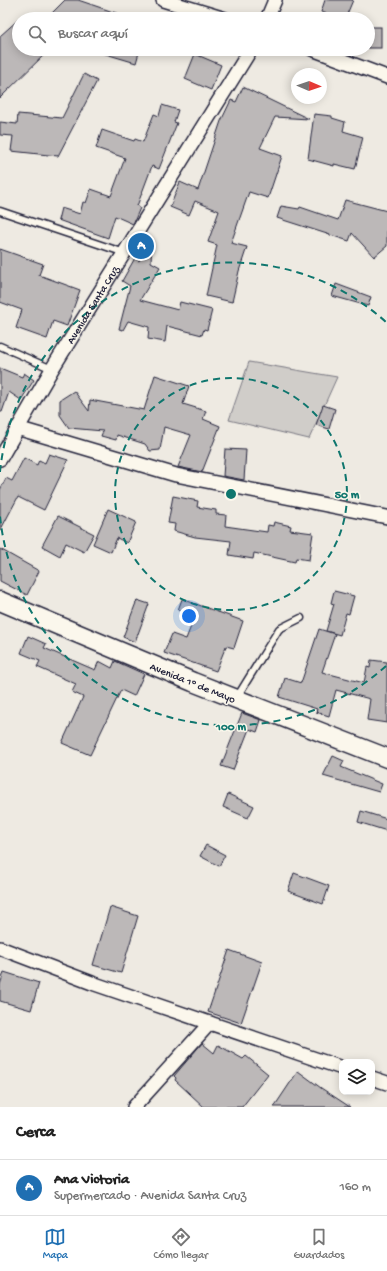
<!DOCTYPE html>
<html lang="es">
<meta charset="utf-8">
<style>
:root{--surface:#fff;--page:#f6f6f6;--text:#222;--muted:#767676;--line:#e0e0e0;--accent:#1f6fb2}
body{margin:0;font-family:"Gochi Hand",sans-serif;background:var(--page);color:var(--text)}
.controls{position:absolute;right:12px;bottom:12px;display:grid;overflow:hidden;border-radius:8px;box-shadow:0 2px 10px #0003}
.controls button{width:36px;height:36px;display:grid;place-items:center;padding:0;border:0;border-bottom:1px solid var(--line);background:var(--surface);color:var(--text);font:20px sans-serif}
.compass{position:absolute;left:291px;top:68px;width:36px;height:36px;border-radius:50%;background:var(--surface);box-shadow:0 2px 10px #0003;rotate:92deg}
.you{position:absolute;left:189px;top:616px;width:14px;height:14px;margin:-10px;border:3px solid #fff;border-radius:50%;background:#1a73e8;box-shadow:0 0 0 6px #1a73e833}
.badge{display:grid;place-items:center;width:26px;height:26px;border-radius:50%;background:var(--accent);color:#fff;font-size:13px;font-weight:700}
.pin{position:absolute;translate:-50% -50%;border:2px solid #fff;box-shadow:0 1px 4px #0006}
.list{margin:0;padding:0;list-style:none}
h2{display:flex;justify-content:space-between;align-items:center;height:52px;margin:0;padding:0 16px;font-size:17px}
h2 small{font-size:13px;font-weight:400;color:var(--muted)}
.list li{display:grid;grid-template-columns:26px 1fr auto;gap:12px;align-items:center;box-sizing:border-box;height:56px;padding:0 16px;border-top:1px solid var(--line)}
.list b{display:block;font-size:15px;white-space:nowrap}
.list p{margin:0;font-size:13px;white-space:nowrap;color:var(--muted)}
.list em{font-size:13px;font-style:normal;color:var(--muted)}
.icon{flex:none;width:22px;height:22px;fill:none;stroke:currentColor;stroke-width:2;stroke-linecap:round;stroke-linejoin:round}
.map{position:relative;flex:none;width:387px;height:1107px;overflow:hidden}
.search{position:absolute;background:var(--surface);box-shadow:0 2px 10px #0003;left:12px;right:12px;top:12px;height:44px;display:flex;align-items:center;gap:10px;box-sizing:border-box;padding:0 14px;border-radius:22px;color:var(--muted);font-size:15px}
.sheet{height:108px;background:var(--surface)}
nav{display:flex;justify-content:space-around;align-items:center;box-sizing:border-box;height:56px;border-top:1px solid var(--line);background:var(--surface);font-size:11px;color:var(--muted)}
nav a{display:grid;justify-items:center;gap:2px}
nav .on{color:var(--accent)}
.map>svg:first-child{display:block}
.green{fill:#d0cdc9;stroke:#797882}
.building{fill:#bcb8b8;stroke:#22223b}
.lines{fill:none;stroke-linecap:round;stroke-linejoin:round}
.lane-casing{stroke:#22223b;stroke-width:9}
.street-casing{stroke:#22223b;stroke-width:16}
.secondary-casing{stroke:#22223b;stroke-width:21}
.lane{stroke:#fbf7ec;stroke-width:6}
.street{stroke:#fbf7ec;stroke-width:13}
.secondary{stroke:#fbf7ec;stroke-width:18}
.ring{fill:none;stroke:#0f766e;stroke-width:2;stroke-dasharray:7 5}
.labels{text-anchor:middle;stroke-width:3;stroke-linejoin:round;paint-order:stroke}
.street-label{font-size:11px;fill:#22223b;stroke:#fbf7ec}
.centre{fill:#0f766e;stroke:#fbf7ec;stroke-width:2}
.ring-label{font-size:12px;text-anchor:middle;font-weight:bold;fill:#0f766e;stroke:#fbf7ec;stroke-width:3;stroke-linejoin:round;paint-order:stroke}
</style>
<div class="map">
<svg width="387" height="1107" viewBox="0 0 387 1107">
<rect width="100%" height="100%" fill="#eeeae2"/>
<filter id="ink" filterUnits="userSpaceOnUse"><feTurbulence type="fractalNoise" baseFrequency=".025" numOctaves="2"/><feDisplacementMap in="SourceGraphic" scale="8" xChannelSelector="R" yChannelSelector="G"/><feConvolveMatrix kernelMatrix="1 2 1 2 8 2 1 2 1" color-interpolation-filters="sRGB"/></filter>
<g filter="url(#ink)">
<path class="green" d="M249,362L337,377L309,439L229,420Z"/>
<g class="building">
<path d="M65,0H78L128,17V19H46Z"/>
<path d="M325,0H353L345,19L321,12Z"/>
<path d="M19,19V49H50L0,98V36Z"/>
<rect x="368" y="27" width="13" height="21"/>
<path d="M100,49H140L136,63L99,52Z"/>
<path d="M195,54L221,65L211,90L185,79Z"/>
<path d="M84,74L97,81L58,156L11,151L13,136L0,135V122L17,124L18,114L62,118Z"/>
<path d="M243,87L309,119L275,117L260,148L282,156L268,198L249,192L231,243L247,247L239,271L232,302L206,296L217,245L208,242L219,211L195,201L189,215L170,207L180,182L198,190L221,121L231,100L236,102Z"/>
<path d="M162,105L178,110L174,122L177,123L159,169L152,166L137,206L140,208L133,224L115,216L108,238L58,220L61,208L80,214L83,202L86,203L91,189L111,196L125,158L96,148L102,130L134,141L135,139L143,142L154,114L159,116Z"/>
<path d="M314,114L332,116V118L345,122L343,131L363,137L355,169L334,164V166L308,159Z"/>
<path d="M345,200L387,211V246L374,257L352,233L349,241L277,218L281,206L299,209L300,207L338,220Z"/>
<path d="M152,239L151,262L160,267L140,300L178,310L180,302L212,310L207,330L204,329L202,335L167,326L165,342L148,339L149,327L128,321L123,330L119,329L130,286L122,281L135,258L139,261Z"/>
<path d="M0,249L43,264L39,275L80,290L67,326L53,321L47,339L16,328L22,310L0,302Z"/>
<path d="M336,284L371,297L368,306L332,296Z"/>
<path d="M0,368L22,377L24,373L34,380L21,400L9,392L2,412H0Z"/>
<path d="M155,375L189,386L183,404L206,411L203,419L220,426L202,472L178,467L191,435L164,427L160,450L150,451L145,444L117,435L116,440L101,436L103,431L69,428L60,415V400L74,391L89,411L90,400L144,410Z"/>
<path d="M323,405L335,409L329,429L316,425Z"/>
<path d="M225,449L246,450L244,480L223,476Z"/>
<path d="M49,454L68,460L44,510L18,497L0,531V490L6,478L12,481L24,458L37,465L39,460L45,463Z"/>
<path d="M173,496L198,501L197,507L216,510V514L226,515L225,526L267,532L268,525L273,526L274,522L291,526L290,530L313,533L309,560L296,558L295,562L254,553L253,559L229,555L231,541L195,537L174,531L175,524L168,523Z"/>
<path d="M108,509L136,522L127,543L117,538L111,552L93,544Z"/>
<path d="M58,516L94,534L84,552L66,543L60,556L42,546Z"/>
<path d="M0,549L39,571L27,595L0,581Z"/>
<path d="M334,591L354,596L349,614L346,613L340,635L326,631L334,604L331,603Z"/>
<path d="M182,599L243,621L234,648L226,646L216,671L164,653L172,634L186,639L195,616L178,610Z"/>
<path d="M137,600L149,604L135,642L123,637Z"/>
<path d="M319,629L335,634L322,672L364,683L367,667L370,668L371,660L387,662V723L367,720L370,699L336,690L329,716L316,712L317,709L279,697L285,678L301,683Z"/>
<path d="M28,636L46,644L44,648L95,670L99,661L112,668L115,661L144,674L134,696L121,690L90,755L62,743L83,697L72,692L76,684L37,667L40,661L21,653Z"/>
<path d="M242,713L261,720L257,732L249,729L233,770L221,766Z"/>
<path d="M333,756L344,761L341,767L382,784L379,792L323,776Z"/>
<path d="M228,794L254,806L248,818L223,807Z"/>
<path d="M361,811L387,819V831L358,822Z"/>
<path d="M206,845L225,855L219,866L200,856Z"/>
<path d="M294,873L329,886L323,904L288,891Z"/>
<path d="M110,907L138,916L121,973L93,965Z"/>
<path d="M229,950L262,962L241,1023L208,1012Z"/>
<path d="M4,972L39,983L31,1010L0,1001V985Z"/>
<path d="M202,1043L214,1053L218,1045L243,1059L246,1056L268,1074L242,1107H204L175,1080L176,1078L174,1076Z"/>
<path d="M298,1071L321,1088L350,1107H274Z"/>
</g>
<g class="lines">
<g class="lane-casing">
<g id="lane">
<path d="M0,211L125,253"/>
<path d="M0,346L52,369"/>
<path d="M237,697L279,629L301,618"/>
</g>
</g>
<g class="street-casing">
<g id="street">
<path d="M163,0L225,19"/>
<path d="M267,19L275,0"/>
<path d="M312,49L387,77"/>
<path d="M17,428L176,475L387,517"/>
<path id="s1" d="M0,459L52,369L251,49"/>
<path d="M0,948L92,983L342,1068"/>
<path d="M372,1078L387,1083"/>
<path d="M134,1107L210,1023"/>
</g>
</g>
<g class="secondary-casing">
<path id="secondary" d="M0,601L193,682L387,758"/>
</g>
<use href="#lane" class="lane"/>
<use href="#street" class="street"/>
<use href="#secondary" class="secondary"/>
</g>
</g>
<g class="ring">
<circle cx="231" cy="494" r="116"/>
<path d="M386 666A232 232 0 0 1 0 516M0 472A232 232 0 0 1 386 322"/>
</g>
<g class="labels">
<g class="street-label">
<text dy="4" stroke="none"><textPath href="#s1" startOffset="180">Avenida Santa Cruz</textPath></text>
<text transform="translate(193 682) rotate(22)" y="4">Avenida 1º de Mayo</text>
</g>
</g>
<circle cx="231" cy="494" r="6" class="centre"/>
<g class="ring-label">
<text x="347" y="498">50 m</text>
<text x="231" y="730">100 m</text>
</g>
</svg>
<div class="controls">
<button><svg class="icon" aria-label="layers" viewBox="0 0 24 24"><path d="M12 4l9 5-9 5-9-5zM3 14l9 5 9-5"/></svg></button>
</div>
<svg class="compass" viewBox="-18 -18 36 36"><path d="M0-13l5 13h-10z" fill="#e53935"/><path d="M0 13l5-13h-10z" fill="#767676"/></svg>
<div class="you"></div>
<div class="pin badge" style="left:141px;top:246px">A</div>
<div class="search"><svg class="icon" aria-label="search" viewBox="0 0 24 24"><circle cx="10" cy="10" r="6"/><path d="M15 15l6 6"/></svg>Buscar aquí</div>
</div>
<section class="sheet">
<h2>Cerca<small></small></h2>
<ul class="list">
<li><span class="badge">A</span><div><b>Ana Victoria</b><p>Supermercado · Avenida Santa Cruz</p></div><em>160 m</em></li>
</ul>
</section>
<nav>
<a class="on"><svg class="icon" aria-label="map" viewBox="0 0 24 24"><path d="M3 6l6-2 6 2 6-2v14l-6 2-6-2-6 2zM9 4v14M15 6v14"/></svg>Mapa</a>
<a><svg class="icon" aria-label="directions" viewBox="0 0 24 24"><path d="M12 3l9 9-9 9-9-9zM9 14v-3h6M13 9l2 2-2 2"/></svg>Cómo llegar</a>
<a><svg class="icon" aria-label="saved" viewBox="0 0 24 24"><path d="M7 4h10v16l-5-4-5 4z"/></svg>Guardados</a>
</nav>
